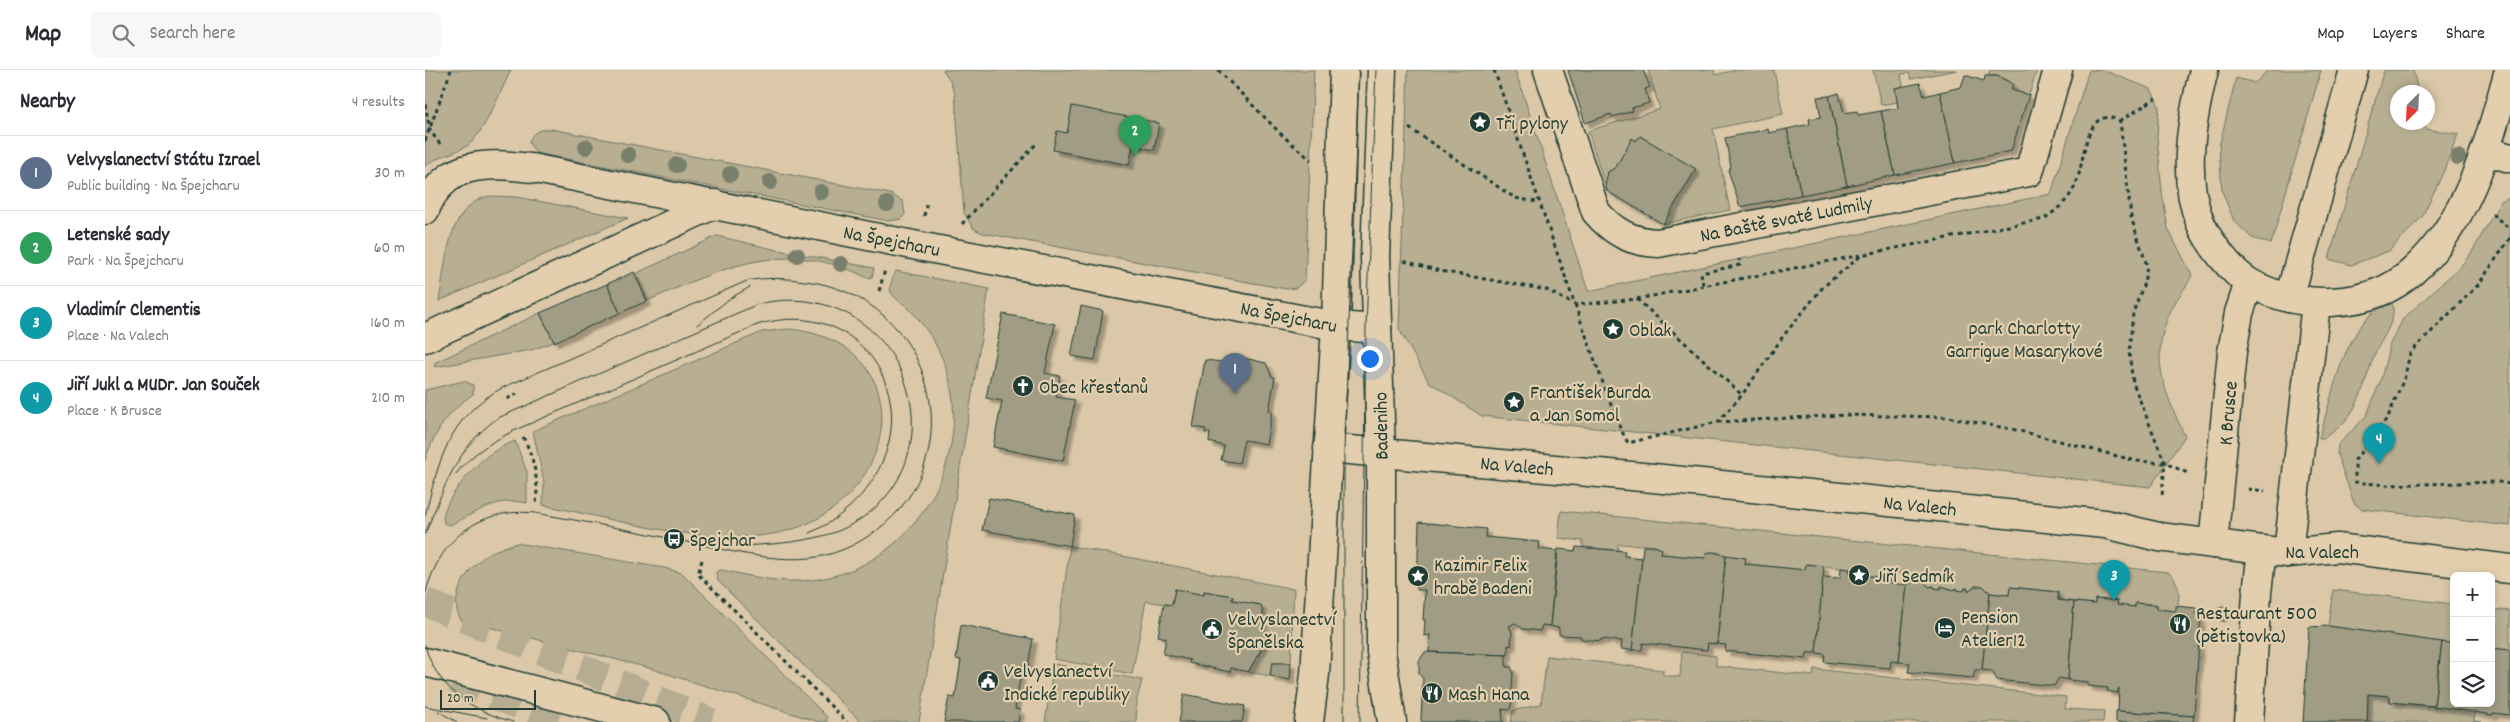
<!DOCTYPE html>
<meta charset="utf-8">
<style>
:root{--surface:#fff;--page:#f7f7f7;--text:#2b2b33;--muted:#7c7c81;--line:#e1e1e2;--accent:#7c3aed}
body{margin:0;font-family:Dekko,sans-serif;background:var(--page);color:var(--text)}
.controls{position:absolute;right:15px;bottom:15px;display:grid;overflow:hidden;border-radius:8px;box-shadow:0 2px 8px #0003}
.controls button{width:45px;height:45px;display:grid;place-items:center;padding:0;border:0;border-bottom:1px solid var(--line);background:var(--surface);color:var(--text);font:25px sans-serif}
.compass{position:absolute;left:1965px;top:15px;width:45px;height:45px;border-radius:50%;background:var(--surface);box-shadow:0 2px 8px #0003;rotate:204deg}
.scale{position:absolute;left:15px;bottom:12px;width:96px;box-sizing:border-box;padding-left:5px;border:2px solid #1f3d34;border-top:0;font-size:14px;line-height:18px;white-space:nowrap;color:#1f3d34;-webkit-text-stroke:4px #e3cead;paint-order:stroke}
.you{position:absolute;left:944px;top:288px;width:18px;height:18px;margin:-12px;border:4px solid #fff;border-radius:50%;background:#1a73e8;box-shadow:0 0 0 8px #1a73e833}
.badge{display:grid;place-items:center;width:32px;height:32px;border-radius:50%;background:var(--accent);color:#fff;font-size:16px;font-weight:700}
.pin{position:absolute;translate:-50% -41px;filter:drop-shadow(0 1px 2px #0008)}
.pin::after{content:'';position:absolute;top:26px;width:18px;height:15px;background:inherit;clip-path:polygon(0 0,100% 0,50% 100%)}
.list{margin:0;padding:0;list-style:none}
h2{display:flex;justify-content:space-between;align-items:center;height:65px;margin:0;padding:0 20px;font-size:21px}
h2 small{font-size:16px;font-weight:400;color:var(--muted)}
.list li{display:grid;grid-template-columns:32px 1fr auto;gap:15px;align-items:center;box-sizing:border-box;height:75px;padding:0 20px;border-top:1px solid var(--line)}
.list b{display:block;font-size:19px;white-space:nowrap}
.list p{margin:0;font-size:16px;white-space:nowrap;color:var(--muted)}
.list em{font-size:16px;font-style:normal;color:var(--muted)}
.icon{flex:none;width:28px;height:28px;fill:none;stroke:currentColor;stroke-width:2;stroke-linecap:round;stroke-linejoin:round}
.map{position:relative;flex:none;width:2085px;height:652px;overflow:hidden}
header{display:flex;align-items:center;gap:30px;box-sizing:border-box;height:70px;padding:0 25px;background:var(--surface);border-bottom:1px solid var(--line)}
header strong{font-size:24px}
nav{display:flex;gap:28px;margin-inline-start:auto;font-size:18px}
.search{width:350px;height:45px;background:var(--page);display:flex;align-items:center;gap:12px;box-sizing:border-box;padding:0 18px;border-radius:8px;color:var(--muted);font-size:19px}
main{display:flex}
aside{flex:1;background:var(--surface)}
.map>svg:first-child{display:block}
.green{fill:#b8af93;stroke:#6c7664}
.building{fill:#a19d84;stroke:#1f3d34;filter:url(#shadow)}
.lines{fill:none;stroke-linecap:round;stroke-linejoin:round}
.highway-tunnel{stroke:#b5ac91;stroke-width:28;stroke-dasharray:28 14;stroke-linecap:butt}
.minor-casing{stroke:#1f3d34;stroke-width:31}
.major-casing{stroke:#1f3d34;stroke-width:31}
.path{stroke:#1f3d34;stroke-width:3;stroke-dasharray:4 4;stroke-linecap:butt}
.minor{stroke:#e3cead;stroke-width:28}
.major{stroke:#e3cead;stroke-width:28}
.tram{stroke:#1f3d34;stroke-width:1}
.tree{fill:#787f6b}
.labels{text-anchor:middle;stroke-width:4.5;stroke-linejoin:round;paint-order:stroke}
.poi-label{font-size:20px;fill:#1f3d34;stroke:#e3cead;text-anchor:start}
.street-label{font-size:20px;fill:#1f3d34;stroke:#e3cead}
.park-label{font-size:20px;fill:#274339;stroke:#e3cead}
</style>
<header>
<strong>Map</strong>
<div class="search"><svg class="icon" aria-label="search" viewBox="0 0 24 24"><circle cx="10" cy="10" r="6"/><path d="M15 15l6 6"/></svg>Search here</div>
<nav><a>Map</a><a>Layers</a><a>Share</a></nav>
</header>
<main>
<aside>
<h2>Nearby<small>4 results</small></h2>
<ul class="list">
<li><span class="badge" style="background:#5c6f8a">1</span><div><b>Velvyslanectví Státu Izrael</b><p>Public building · Na Špejcharu</p></div><em>30 m</em></li>
<li><span class="badge" style="background:#2e9e5b">2</span><div><b>Letenské sady</b><p>Park · Na Špejcharu</p></div><em>60 m</em></li>
<li><span class="badge" style="background:#0f9aa8">3</span><div><b>Vladimír Clementis</b><p>Place · Na Valech</p></div><em>160 m</em></li>
<li><span class="badge" style="background:#0f9aa8">4</span><div><b>Jiří Jukl a MUDr. Jan Souček</b><p>Place · K Brusce</p></div><em>210 m</em></li>
</ul>
</aside>
<div class="map">
<svg width="2085" height="652" viewBox="0 0 2085 652">
<defs>
<filter id="shadow"><feDropShadow dx="4.5" dy="4.5" stdDeviation="1" flood-color="#0004"/></filter>
</defs>
<rect width="100%" height="100%" fill="#dbc8a8"/>
<filter id="ink" filterUnits="userSpaceOnUse"><feTurbulence type="fractalNoise" baseFrequency=".02" numOctaves="2"/><feDisplacementMap in="SourceGraphic" scale="10" xChannelSelector="R" yChannelSelector="G"/><feConvolveMatrix kernelMatrix="1 2 1 2 8 2 1 2 1" color-interpolation-filters="sRGB"/></filter>
<g filter="url(#ink)">
<g class="green">
<path d="M0,0H86C77,18 58,66 42,76C28,84 13,86 0,96Z"/>
<path d="M518,0H889L880,210L871,218L861,219L558,163L549,159L539,143L530,24L525,10Z"/>
<path d="M983,0H1090L1163,221L1626,124L1664,0H1678L1726,19L1734,36L1732,67L1737,122L1743,159L1767,205C1762,217 1753,226 1747,238C1723,287 1739,321 1760,366L1725,417L1057,346L1004,312L974,259Z"/>
<path d="M1223,0H1289L1290,5L1311,0H1349L1358,44L1288,59L1305,140L1238,154L1270,99L1215,66L1211,71L1207,69L1191,97L1183,102L1180,115L1163,61L1235,39Z"/>
<path d="M1448,0H1532L1486,9L1484,3L1476,4L1478,16L1470,18L1473,32L1456,35Z"/>
<path d="M1565,0H1612L1604,25L1586,20L1588,14C1580,8 1572,4 1563,6Z"/>
<path d="M1843,0H1896L1846,174L1827,168L1809,151L1797,121L1794,77L1811,8L1830,13Z"/>
<path d="M1959,0H1988L1993,22H1972V52L1999,53L2001,59L2033,64L2018,103L1997,147L1964,181L1926,195L1904,189Z"/>
<path d="M126,59L465,124L478,131L480,144L476,149L464,151L111,83L104,73C107,61 115,59 126,59Z"/>
<path d="M64,126L91,127L203,148L14,231C21,195 21,136 64,126Z"/>
<path d="M2085,127V456L1937,439L1929,433L1912,384L1913,375L1942,345L1956,309L1965,274L1978,249L2036,196L2047,182L2076,131Z"/>
<path d="M292,166L348,179L449,198L447,207L443,208C360,167 300,197 222,231L210,204Z"/>
<path d="M471,201L564,219L494,652H436L293,511L291,502L296,500C321,505 348,512 374,511C479,508 553,397 521,298C514,277 499,253 483,238C478,233 466,227 465,219C465,214 469,206 471,201Z"/>
<path d="M1967,233C1973,250 1955,270 1949,286C1938,315 1935,342 1908,362C1903,365 1900,369 1894,368C1907,328 1915,275 1946,244C1952,239 1960,236 1967,233Z"/>
<path d="M115,243L129,272L106,280L10,297L9,293Z"/>
<path d="M364,259C496,272 478,424 368,459C298,482 190,449 118,435L119,412L108,361L337,262Z"/>
<path d="M39,311L48,315V324C24,341 10,361 0,390V320Z"/>
<path d="M90,371L102,402V433C72,426 51,443 25,455L19,453C13,434 51,394 65,384C73,378 81,375 90,371Z"/>
<path d="M1136,441L1743,502C1755,511 1756,527 1751,541L1732,539V534L1710,533V537L1692,535V531L1670,529V534L1633,530V522L1585,517L1584,525L1564,523L1557,516H1550L1543,521L1542,518H1540L1539,521L1532,520L1531,518L1529,520L1516,516V519L1509,518L1508,516L1504,517L1498,511L1491,510L1482,515L1483,504L1457,501L1456,507L1424,504V499L1381,494L1380,500L1320,494V488L1298,486L1293,482H1285L1280,488L1236,484L1233,477C1224,474 1204,475 1193,474V480L1158,477V471L1133,468Z"/>
<path d="M92,473L239,498L257,503L402,647V652H394L224,598L36,550C22,528 43,497 63,484C72,479 82,476 92,473Z"/>
<path d="M645,476L869,519L866,593H848L845,606L823,602C826,592 837,584 840,572C843,561 835,546 835,535L807,530V526L779,521V525L750,520L747,535L721,531L707,604L629,589Z"/>
<path d="M1908,520L2029,534V574L1903,556Z"/>
<path d="M2066,539L2085,541V580L2066,578Z"/>
<path d="M1257,582L1291,586V596L1388,606L1389,599L1641,627L1640,639L1679,641L1678,652H1086L1088,641L1116,634L1122,586L1238,600V605L1255,607Z"/>
<path d="M629,594L717,610L712,629L711,652H620Z"/>
<path d="M1943,624L1965,626V632L2050,641L2049,651L2057,652H1942Z"/>
</g>
<g class="building">
<path d="M1143,0H1218L1225,17L1220,19L1224,33L1207,38L1208,41L1187,47L1186,44L1160,53Z"/>
<path d="M1540,5L1559,11L1560,6H1572L1588,14L1586,20L1604,25L1586,81L1530,93L1515,22L1536,17Z"/>
<path d="M1495,13L1499,26L1515,22L1530,93L1470,105L1456,41L1473,38L1470,18Z"/>
<path d="M1414,23L1419,43L1432,41L1433,45L1456,41L1470,105L1422,116L1404,26Z"/>
<path d="M1404,26L1422,116L1376,125L1362,59L1385,54L1384,49L1396,47L1392,27Z"/>
<path d="M647,36L734,53L729,80L708,75L704,95L628,80L632,61L642,63Z"/>
<path d="M1343,59L1344,63L1362,59L1376,125L1315,137L1303,100L1306,97L1300,68Z"/>
<path d="M1215,66L1271,99L1238,154L1182,121L1180,115L1183,102L1191,97L1207,68L1211,71Z"/>
<path d="M209,202L222,231L195,243L182,214Z"/>
<path d="M182,214L195,243L129,272L115,243Z"/>
<path d="M656,236L678,241L670,290L646,286Z"/>
<path d="M578,244L630,254L620,303L635,306L631,327L650,330L638,391L568,377L577,331L561,328Z"/>
<path d="M815,287L841,293L847,307H850L844,341L847,342L841,374L819,370L814,393L796,390L799,376L784,372L785,363H780L781,359L768,357L780,290L814,294Z"/>
<path d="M564,428L650,445L645,476L557,460Z"/>
<path d="M994,452L1061,459L1060,467L1115,472L1114,479L1132,481L1125,556L1117,555L1115,561L1098,559L1090,553L1084,556L1087,562L1086,576L1083,575V585L1004,582L1005,565L999,566L1000,550H998L1000,520H992Z"/>
<path d="M1218,476H1229L1237,479L1236,484L1280,488L1281,483L1287,482L1301,485L1292,574L1283,573L1282,580L1218,573L1217,580H1207Z"/>
<path d="M1151,477L1200,481L1199,486L1217,488L1207,580L1196,579L1197,571L1176,569V571L1156,569V566L1134,565V558L1125,556L1133,479L1150,481Z"/>
<path d="M1301,485L1321,488L1320,494L1341,496L1380,500L1381,494L1399,496L1391,583H1382L1381,589L1300,581L1301,575L1292,574Z"/>
<path d="M1416,498L1425,499L1424,504L1456,507L1457,501L1466,502L1465,513L1482,515L1474,592L1466,591L1465,598L1399,592L1400,584L1391,583L1398,507L1415,508Z"/>
<path d="M1491,510L1498,511L1504,517L1509,516V518L1516,519V516L1529,520L1532,518V520L1539,521L1540,518H1543V521L1550,516H1558L1565,523L1557,600H1550L1548,608L1483,602L1485,593L1474,592L1482,515Z"/>
<path d="M1585,517L1633,522V530L1649,532L1643,610L1634,608L1629,616L1572,610L1567,601L1557,600L1565,523L1584,525Z"/>
<path d="M750,519L779,525V521L808,526L807,530L836,535L838,543L837,553L840,561V573L823,602L806,598L805,602L764,593L765,590L738,584L741,568L733,566L739,534L747,535Z"/>
<path d="M1670,529L1693,531L1692,535L1710,537V533L1732,535V539L1751,541V536L1771,538L1770,543H1776L1769,646L1693,641L1694,618L1692,623L1682,621L1683,618L1663,616V612L1643,610L1649,532L1670,534Z"/>
<path d="M536,555L608,569L603,596L597,595L590,639L595,640L593,652H519L524,627L530,628L536,590L531,589Z"/>
<path d="M1903,556L2017,572L2009,636L1965,632V626L1943,624L1942,652H1878L1884,557Z"/>
<path d="M2017,572L2029,574V633H2066V578L2085,580V645L2068,643V645L2009,636Z"/>
<path d="M1000,582L1081,585V597H1086L1088,601L1086,636L1084,640L1077,639L1078,652H997L996,650L998,609L994,603V591Z"/>
<path d="M847,593H866L865,610L845,606Z"/>
<path d="M759,624L820,636L817,652H754Z"/>
<path d="M1691,641L1769,646L1768,652H1691Z"/>
</g>
<g class="lines">
<g class="highway-tunnel">
<path d="M0,532L286,652"/>
<path d="M29,609L135,652"/>
</g>
<g class="minor-casing">
<g id="minor">
<path d="M1123,0L1171,142C1188,162 1206,172 1233,173L1604,102L1633,0"/>
<path d="M1779,0C1767,48 1756,105 1775,152C1783,171 1807,203 1825,213C1874,240 1945,240 1988,201C2045,150 2064,71 2084,0"/>
<path d="M2061,81L2085,88"/>
<path d="M0,140C19,91 62,92 106,98L493,176L911,256L952,259"/>
<path d="M1864,228L1929,0"/>
<path d="M0,268L290,134"/>
<path d="M903,378L1228,408L1680,454L1734,467L1837,480L1863,483L1912,478L2085,499"/>
<path d="M1788,474L1807,282L1814,243L1824,213"/>
<path d="M1863,483L1891,233"/>
<path d="M1824,652L1832,523L1837,480"/>
</g>
</g>
<g class="major-casing">
<g id="major">
<path d="M957,0L950,187L956,383V582L967,652"/>
<path d="M0,592L231,652"/>
<path d="M884,652L890,604L911,256L919,0"/>
</g>
</g>
<g class="path">
<path d="M793,0L858,66L886,90"/>
<path d="M1069,0L1150,235L1192,352L1203,373L1293,352L1317,325L1359,265L1398,217L1437,185"/>
<path d="M0,34L5,60L16,76"/>
<path d="M1695,51L1731,28"/>
<path d="M984,58L1090,128L1112,132"/>
<path d="M0,71L26,0"/>
<path d="M2067,144L2085,159"/>
<path d="M499,146L502,131"/>
<path d="M537,154L612,73"/>
<path d="M2085,168L2054,214L1985,283L1980,306L1963,347L1930,390V412L1961,415L2073,412L2085,414"/>
<path d="M979,191L1015,201L1122,220L1150,235L1212,229L1619,149C1633,139 1643,131 1650,116C1660,96 1658,32 1695,51L1706,147L1722,196L1719,213L1708,243L1704,282L1708,313L1740,393L1737,426"/>
<path d="M1278,215L1276,203L1315,195L1314,189"/>
<path d="M454,221L460,200"/>
<path d="M1212,229L1317,325"/>
<path d="M82,329L92,324"/>
<path d="M1293,352L1420,345L1522,347L1591,360L1712,391L1740,393L1765,404"/>
<path d="M98,367C109,387 114,411 111,434"/>
<path d="M1823,419L1840,421"/>
<path d="M277,490L273,504L422,652"/>
</g>
<use href="#minor" class="minor"/>
<use href="#major" class="major"/>
<g class="tram">
<path d="M272,255L304,229L325,217"/>
<path d="M30,405C48,382 69,370 95,358L332,255C438,222 509,337 438,423C423,440 405,455 384,463"/>
<path d="M0,446C14,391 23,347 77,318L322,211C346,206 368,209 393,213C516,239 549,400 442,467C425,478 405,486 385,488C345,492 302,480 262,472C212,461 161,452 110,443C52,437 13,471 0,526"/>
<path d="M0,464C19,419 31,377 73,348L333,234C479,201 547,393 422,457C393,472 343,475 310,476"/>
<path d="M0,575C11,619 48,641 88,652"/>
<path d="M0,636L62,648"/>
<path d="M13,641L32,652"/>
<path d="M919,652V380L934,0"/>
<path d="M935,652L941,258L951,0"/>
</g>
</g>
<g class="tree">
<circle cx="161" cy="77" r="8"/>
<circle cx="203" cy="85" r="8"/>
<circle cx="2033" cy="87" r="8"/>
<circle cx="252" cy="95" r="8"/>
<circle cx="305" cy="104" r="8"/>
<circle cx="345" cy="112" r="8"/>
<circle cx="396" cy="122" r="8"/>
<circle cx="462" cy="134" r="8"/>
<circle cx="372" cy="185" r="8"/>
<circle cx="416" cy="194" r="8"/>
<circle cx="1799" cy="544" r="8"/>
</g>
</g>
<defs>
<g id="sight-disc" transform="scale(1.125)"><circle r="9.5" fill="#1f3d34" stroke="#e3cead"/><path d="M0-6L1.8-2.2L6-1.7L2.9 1.2L3.7 5.4L0 3.3L-3.7 5.4L-2.9 1.2L-6-1.7L-1.8-2.2Z" fill="#fff"/></g>
<g id="church-disc" transform="scale(1.125)"><circle r="9.5" fill="#1f3d34" stroke="#e3cead"/><path d="M-1.2-6h2.4v3.5h3.3v2.4h-3.3V6h-2.4V-.1h-3.3v-2.4h3.3Z" fill="#fff"/></g>
<g id="bus-disc" transform="scale(1.125)"><circle r="9.5" fill="#1f3d34" stroke="#e3cead"/><path d="M-5-6H5V4H4V6H2V4H-2V6H-4V4H-5ZM-3.5-4V0h7V-4ZM-3.5 1.2v1.5H-2V1.2ZM2 1.2v1.5H3.5V1.2Z" fill="#fff"/></g>
<g id="restaurant-disc" transform="scale(1.125)"><circle r="9.5" fill="#1f3d34" stroke="#e3cead"/><path d="M-5-6h1v4h1v-4h1v4h1v-4h1v5L-1.5 .5V6h-2V.5L-5-1ZM5-6V6H3V1.5H1.5Q1.5-4 5-6Z" fill="#fff"/></g>
<g id="hotel-disc" transform="scale(1.125)"><circle r="9.5" fill="#1f3d34" stroke="#e3cead"/><path d="M-6-4.5h1.5V1H6V5H4.5V3h-9V5H-6ZM-4 0a1.8 1.8 0 1 1 3.6 0ZM.5 0V-2.5h3Q6-2.5 6 0Z" fill="#fff"/></g>
<g id="civic-disc" transform="scale(1.125)"><circle r="9.5" fill="#1f3d34" stroke="#e3cead"/><path d="M-.6-6.5H3V-4.5H.6V-3L4-1V1h2V6H-6V1h2V-1L-.6-3ZM-1.2 2.5V6h2.4V2.5Z" fill="#fff"/></g>
</defs>
<g fill-rule="evenodd">
<use href="#sight-disc" x="1055" y="52"/>
<use href="#sight-disc" x="1188" y="259"/>
<use href="#church-disc" x="598" y="316"/>
<use href="#sight-disc" x="1089" y="332"/>
<use href="#bus-disc" x="249" y="469"/>
<use href="#sight-disc" x="1434" y="505"/>
<use href="#sight-disc" x="993" y="506"/>
<use href="#restaurant-disc" x="1755" y="554"/>
<use href="#hotel-disc" x="1520" y="558"/>
<use href="#civic-disc" x="787" y="559"/>
<use href="#civic-disc" x="563" y="611"/>
<use href="#restaurant-disc" x="1007" y="623"/>
</g>
<g class="labels">
<g class="poi-label">
<text x="1071" y="59">Tři pylony</text>
<text x="1204" y="266">Oblak</text>
<text x="614" y="323">Obec křesťanů</text>
<text x="1105" y="328">František Burda<tspan x="1105" dy="23">a Jan Somol</tspan></text>
<text x="265" y="476">Špejchar</text>
<text x="1009" y="501">Kazimir Felix<tspan x="1009" dy="23">hrabě Badeni</tspan></text>
<text x="1450" y="512">Jiří Sedmík</text>
<text x="1771" y="549">Restaurant 500<tspan x="1771" dy="23">(pětistovka)</tspan></text>
<text x="1536" y="553">Pension<tspan x="1536" dy="23">Atelier12</tspan></text>
<text x="803" y="555">Velvyslanectví<tspan x="803" dy="23">Španělska</tspan></text>
<text x="579" y="607">Velvyslanectví<tspan x="579" dy="23">Indické republiky</tspan></text>
<text x="1023" y="630">Mash Hana</text>
</g>
<g class="street-label">
<text transform="translate(1361 148) rotate(-11)" y="7">Na Baště svaté Ludmily</text>
<text transform="translate(467 170) rotate(11)" y="7">Na Špejcharu</text>
<text transform="translate(864 246) rotate(11)" y="7">Na Špejcharu</text>
<text transform="translate(1802 343) rotate(-85)" y="7">K Brusce</text>
<text transform="translate(955 356) rotate(-91)" y="7">Badeniho</text>
<text transform="translate(1092 395) rotate(5)" y="7">Na Valech</text>
<text transform="translate(1495 435) rotate(6)" y="7">Na Valech</text>
<text x="1897" y="488">Na Valech</text>
</g>
<g class="park-label">
<text x="1599" y="264">park Charlotty<tspan x="1599" dy="23">Garrigue Masarykové</tspan></text>
</g>
</g>
</svg>
<div class="controls">
<button>+</button>
<button>−</button>
<button><svg class="icon" aria-label="layers" viewBox="0 0 24 24"><path d="M12 4l9 5-9 5-9-5zM3 14l9 5 9-5"/></svg></button>
</div>
<svg class="compass" viewBox="-18 -18 36 36"><path d="M0-13l5 13h-10z" fill="#e53935"/><path d="M0 13l5-13h-10z" fill="#7c7c81"/></svg>
<div class="scale">20 m</div>
<div class="you"></div>
<div class="pin badge" style="left:810px;top:324px;background:#5c6f8a">1</div>
<div class="pin badge" style="left:710px;top:86px;background:#2e9e5b">2</div>
<div class="pin badge" style="left:1689px;top:531px;background:#0f9aa8">3</div>
<div class="pin badge" style="left:1954px;top:394px;background:#0f9aa8">4</div>
</div>
</main>
